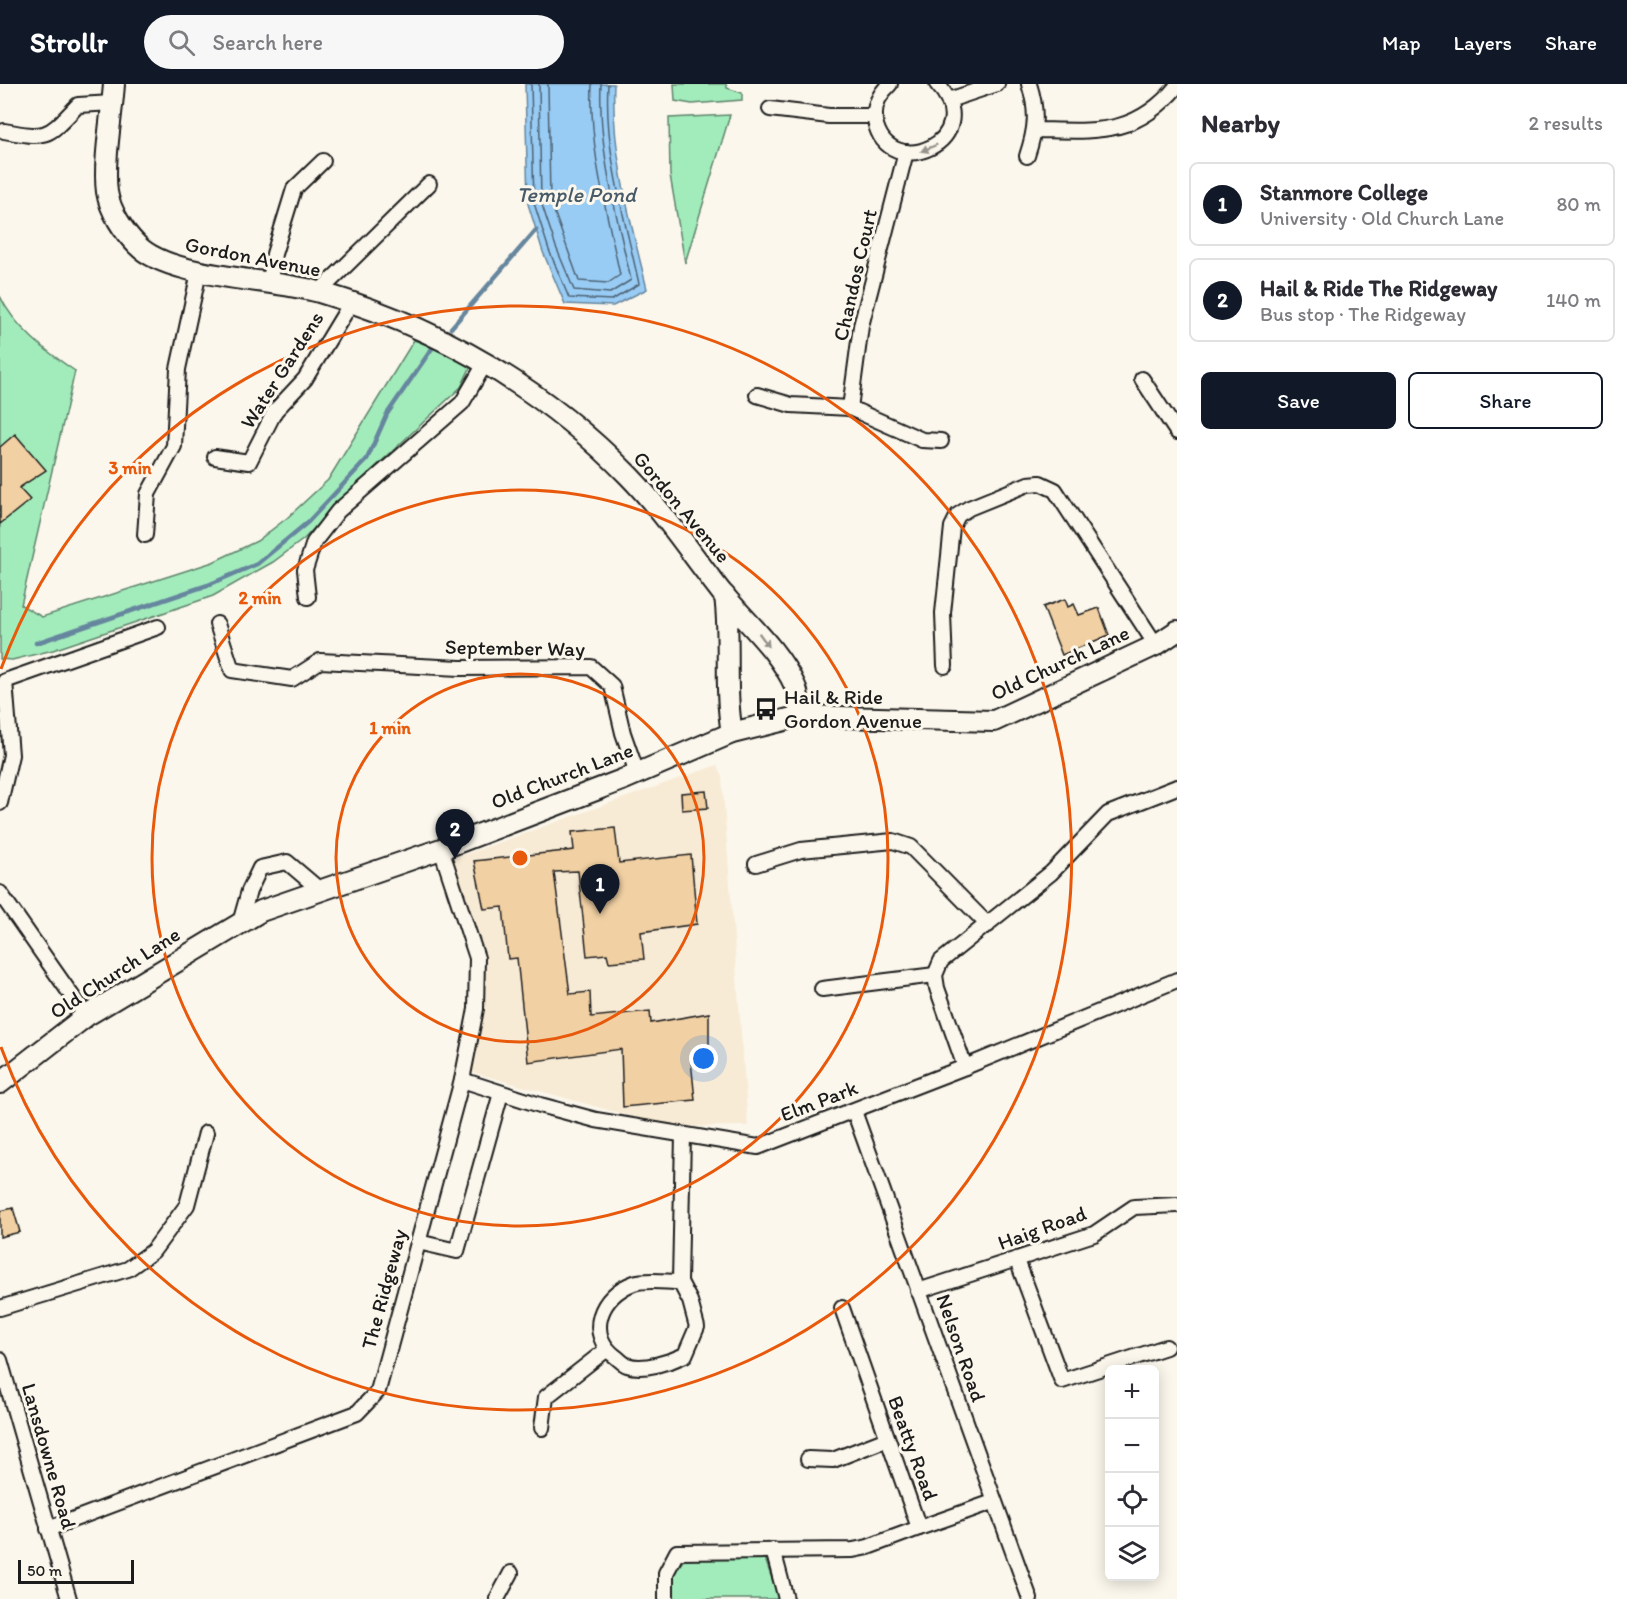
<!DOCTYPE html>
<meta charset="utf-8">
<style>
:root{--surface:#fff;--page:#f7f7f7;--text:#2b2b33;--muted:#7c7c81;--line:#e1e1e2;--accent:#111827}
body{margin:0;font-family:Itim,sans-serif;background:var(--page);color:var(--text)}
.controls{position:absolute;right:18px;bottom:18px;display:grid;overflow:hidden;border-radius:9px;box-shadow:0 3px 15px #0003}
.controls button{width:54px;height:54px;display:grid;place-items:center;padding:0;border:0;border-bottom:2px solid var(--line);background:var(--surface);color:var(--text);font:30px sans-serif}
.scale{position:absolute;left:18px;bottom:15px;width:116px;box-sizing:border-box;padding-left:6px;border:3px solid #1c1c1c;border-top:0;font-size:16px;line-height:21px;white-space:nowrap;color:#1c1c1c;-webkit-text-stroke:4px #fbf7ec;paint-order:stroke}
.you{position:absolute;left:704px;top:975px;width:21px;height:21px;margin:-15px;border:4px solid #fff;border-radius:50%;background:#1a73e8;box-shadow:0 0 0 9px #1a73e833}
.badge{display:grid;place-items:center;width:39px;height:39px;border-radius:50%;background:var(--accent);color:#fff;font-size:20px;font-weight:700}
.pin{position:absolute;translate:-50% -50px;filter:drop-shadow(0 2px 3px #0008)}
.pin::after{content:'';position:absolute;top:32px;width:21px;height:18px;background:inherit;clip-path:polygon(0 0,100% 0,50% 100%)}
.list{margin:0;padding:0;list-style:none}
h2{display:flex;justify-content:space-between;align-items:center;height:78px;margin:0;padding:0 24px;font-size:26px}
h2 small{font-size:20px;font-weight:400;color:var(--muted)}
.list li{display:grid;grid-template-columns:39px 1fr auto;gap:18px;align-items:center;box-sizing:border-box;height:84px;margin:0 12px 12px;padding:0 12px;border:2px solid var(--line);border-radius:9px}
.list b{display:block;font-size:22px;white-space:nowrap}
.list p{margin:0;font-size:20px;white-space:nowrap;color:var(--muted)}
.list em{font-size:20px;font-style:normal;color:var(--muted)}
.actions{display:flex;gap:12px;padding:18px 24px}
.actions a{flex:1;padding:14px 0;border:2px solid var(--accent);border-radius:9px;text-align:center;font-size:21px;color:var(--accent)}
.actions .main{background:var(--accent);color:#fff}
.icon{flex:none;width:33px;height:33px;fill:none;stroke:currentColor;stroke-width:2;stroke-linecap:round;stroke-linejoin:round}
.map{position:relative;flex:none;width:1177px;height:1515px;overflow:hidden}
header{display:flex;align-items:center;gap:36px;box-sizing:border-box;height:84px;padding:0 30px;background:var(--accent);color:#fff}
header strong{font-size:28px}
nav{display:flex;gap:33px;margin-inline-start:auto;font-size:21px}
.search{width:420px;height:54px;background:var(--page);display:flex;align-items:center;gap:15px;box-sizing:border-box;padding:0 21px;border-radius:33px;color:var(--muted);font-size:22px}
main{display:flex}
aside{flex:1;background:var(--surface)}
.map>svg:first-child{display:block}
.built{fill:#f8ebd6}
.green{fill:#a2ecbb;stroke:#5f846c;stroke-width:1.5}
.water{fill:#98ccf5;stroke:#66869e;stroke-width:1.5}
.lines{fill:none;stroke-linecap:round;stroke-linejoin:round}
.shore{stroke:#4e6273;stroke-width:1.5}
.stream{stroke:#66869e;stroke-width:4.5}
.building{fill:#f1d0a3;stroke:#1c1c1c;stroke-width:1.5}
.street-casing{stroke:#1c1c1c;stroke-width:18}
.secondary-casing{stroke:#1c1c1c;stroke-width:24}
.street{stroke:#fbf7ec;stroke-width:14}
.secondary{stroke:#fbf7ec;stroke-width:20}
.oneway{fill:#97948e}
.ring{fill:none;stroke:#e8590c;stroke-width:3}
.labels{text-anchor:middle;stroke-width:6;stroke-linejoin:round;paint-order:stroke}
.street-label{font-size:21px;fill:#1c1c1c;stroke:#fbf7ec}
.poi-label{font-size:21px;fill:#1c1c1c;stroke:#fbf7ec;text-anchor:start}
.water-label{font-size:22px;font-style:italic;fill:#475a68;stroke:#fbf7ec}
.centre{fill:#e8590c;stroke:#fbf7ec;stroke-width:3}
.ring-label{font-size:18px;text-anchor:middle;font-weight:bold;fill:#e8590c;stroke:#fbf7ec;stroke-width:6;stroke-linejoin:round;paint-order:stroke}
</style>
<header>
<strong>Strollr</strong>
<div class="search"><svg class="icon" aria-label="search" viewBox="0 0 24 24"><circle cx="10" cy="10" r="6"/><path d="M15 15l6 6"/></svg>Search here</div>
<nav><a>Map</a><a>Layers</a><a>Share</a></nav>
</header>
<main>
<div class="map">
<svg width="1177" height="1515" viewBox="0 0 1177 1515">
<rect width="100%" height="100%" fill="#fbf7ec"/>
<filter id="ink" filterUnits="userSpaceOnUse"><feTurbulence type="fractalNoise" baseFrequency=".0167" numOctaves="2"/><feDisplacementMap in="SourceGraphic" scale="12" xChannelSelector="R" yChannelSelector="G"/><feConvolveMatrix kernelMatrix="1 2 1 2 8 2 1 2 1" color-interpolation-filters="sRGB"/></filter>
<g filter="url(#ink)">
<path class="built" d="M717,681L722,693L748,1042L669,1043L471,988L484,885L452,775Z"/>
<g class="green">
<path d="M674,0H726L727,4L742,9V16L692,20L675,17Z"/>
<path d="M730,31L685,179L670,91L669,34Z"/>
<path d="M0,212C14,243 47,268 75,287L21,521L42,533L213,478L257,457L287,434L328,396L414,256L452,270L471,282L461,303L339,417L304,455L273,478L213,512L53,566L12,576L0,575Z"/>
<path d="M764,1472L779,1515H671L670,1494L685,1474Z"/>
</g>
<path class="water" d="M525,0H614C611,69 631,139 647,205L613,222L565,220L543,168L528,120Z"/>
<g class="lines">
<g class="shore">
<path d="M531,0L534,119L549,166L569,214L612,216L639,200C625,135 604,67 608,0"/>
<path d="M539,0L541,118L556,163L574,206L610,209L631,196C617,132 598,66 601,0"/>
<path d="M548,0L550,116L579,197L608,199L620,191C607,129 589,64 592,0"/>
</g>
<g class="stream">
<path d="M451,244L536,146"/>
<path d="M36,559L208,501L257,480L308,438L367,375L387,330L433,263"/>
</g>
</g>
<g class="building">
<path d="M15,350L46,386L19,404L30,416L0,440V363Z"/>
<path d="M1065,515L1068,523L1074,520L1079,531L1099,524L1109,551L1062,571L1043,523Z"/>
<path d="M706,707L708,724L682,726L681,709Z"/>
<path d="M615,744L619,779L691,771L697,840L641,848L644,875L609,878L607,870L587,872L578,787L554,788L570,910L590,908L591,933L650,927L651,939L709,929V975L691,976L695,1016L623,1023L621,965L528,978L517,874L508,875L503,823L484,825L474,777L574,766L572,748Z"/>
<path d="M13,1124L20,1148L0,1153V1127Z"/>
</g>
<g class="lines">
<g class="street-casing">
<g id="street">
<path d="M890,0C880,9 873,22 875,37C888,101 989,56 937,0"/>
<path d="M949,16L997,0"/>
<path d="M770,25L829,32H875"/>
<path d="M1036,46C1095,47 1135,53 1177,2"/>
<path d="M4,47C49,55 47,53 78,21L113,19"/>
<path d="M906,68L861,242L850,324L922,356L941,357"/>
<path d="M1027,72C1036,45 1038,28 1029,0"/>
<path d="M270,197L274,170L294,105L323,77"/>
<path d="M319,208L429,100"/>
<path d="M1142,295L1177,348"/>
<path d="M757,311L791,321L850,324"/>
<path d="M215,373L249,378L275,327L305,295L351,219"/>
<path d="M145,451L148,410L174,362L178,285L199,188"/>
<path d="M308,513L305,486L314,458L338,427L462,319L486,278"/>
<path d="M217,540L232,586L292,595L320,577L460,584L591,583L612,602L623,649L637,689"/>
<path d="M945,582L943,529L952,443L958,431L969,424L1028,400L1040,399L1055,406L1156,561"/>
<path d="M0,719L11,671L5,597L158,543"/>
<path d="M756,780L801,766L893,757L911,763L988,841"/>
<path d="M0,809L86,932"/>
<path d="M240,839L249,807L260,784L287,778L320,806"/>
<path d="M822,905L935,891"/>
<path d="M965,983L937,904L935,891L941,877L1051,789L1108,730L1177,703"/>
<path d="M462,996L540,1021L596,1036L758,1063L965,983L1177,896"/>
<path d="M854,1027L1030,1515"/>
<path d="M418,1158L457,1167L501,1009"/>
<path d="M1017,1176L1062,1297L1166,1263"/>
<path d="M680,1198L690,1217L697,1243L685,1271C670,1278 643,1287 627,1281C623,1280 619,1275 616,1273C585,1250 600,1211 634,1199C646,1195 666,1198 680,1198Z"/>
<path d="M680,1198L683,1051"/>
<path d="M918,1207L1094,1150L1134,1123L1177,1121"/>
<path d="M0,1224L128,1185L153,1167L187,1121L206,1049"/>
<path d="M0,1276L69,1515"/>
<path d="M542,1344L546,1313L606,1266"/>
<path d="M808,1375L833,1376L887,1355"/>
<path d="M919,1444L993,1418"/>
<path d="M48,1445L357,1329L378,1307L462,996L476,925L477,874L441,765"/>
<path d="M773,1466L786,1515"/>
<path d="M497,1515L511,1489"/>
<path d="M666,1515V1489L677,1468L853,1466L868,1463L919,1444L842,1224"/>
</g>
</g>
<g class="secondary-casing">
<g id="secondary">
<path d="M114,0C112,31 103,78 107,108C110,127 124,148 137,161C170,195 270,194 319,208C438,243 543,304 629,392C663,427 692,471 722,509C747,539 778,565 795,602C799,610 799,622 801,632"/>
<path d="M725,512C731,558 724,604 732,649"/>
<path d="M0,999L86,932L261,827L441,765L622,696L732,649L801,632L994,637L1156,561L1177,547"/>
</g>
</g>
<use href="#street" class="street"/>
<use href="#secondary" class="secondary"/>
</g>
<defs><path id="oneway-solid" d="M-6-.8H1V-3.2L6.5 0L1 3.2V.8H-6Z" transform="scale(1.5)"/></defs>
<g class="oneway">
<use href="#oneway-solid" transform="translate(929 64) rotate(157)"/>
<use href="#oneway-solid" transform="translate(764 556) rotate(54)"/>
</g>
</g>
<g class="ring">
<circle cx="520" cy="774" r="184"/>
<circle cx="520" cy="774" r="368"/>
<path d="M1 585A552 552 0 1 1 1 963"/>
</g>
<defs>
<g id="bus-bare" transform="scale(1.8)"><path d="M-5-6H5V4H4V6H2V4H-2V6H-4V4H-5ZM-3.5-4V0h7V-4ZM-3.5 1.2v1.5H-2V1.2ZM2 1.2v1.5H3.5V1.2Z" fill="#1c1c1c" stroke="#fbf7ec" stroke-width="2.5" paint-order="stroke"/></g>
</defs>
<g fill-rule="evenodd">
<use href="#bus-bare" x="766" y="625"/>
</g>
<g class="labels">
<g class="street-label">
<text transform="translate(253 173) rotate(11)" y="7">Gordon Avenue</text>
<text transform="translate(855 191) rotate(-77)" y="7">Chandos Court</text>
<text transform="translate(282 286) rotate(-57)" y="7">Water Gardens</text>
<text transform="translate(682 423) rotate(50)" y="7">Gordon Avenue</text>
<text transform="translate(515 564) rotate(1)" y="7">September Way</text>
<text transform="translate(1060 579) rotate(-25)" y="7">Old Church Lane</text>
<text transform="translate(562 692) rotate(-21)" y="7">Old Church Lane</text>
<text transform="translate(115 889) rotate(-33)" y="7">Old Church Lane</text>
<text transform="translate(819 1017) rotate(-21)" y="7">Elm Park</text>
<text transform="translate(1042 1144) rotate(-20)" y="7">Haig Road</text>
<text transform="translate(384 1205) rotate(-75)" y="7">The Ridgeway</text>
<text transform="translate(961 1264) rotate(71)" y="7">Nelson Road</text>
<text transform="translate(913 1364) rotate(70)" y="7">Beatty Road</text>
<text transform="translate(49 1372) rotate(74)" y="7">Lansdowne Road</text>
</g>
<g class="poi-label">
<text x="784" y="620">Hail &amp; Ride<tspan x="784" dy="24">Gordon Avenue</tspan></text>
</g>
<g class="water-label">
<text x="576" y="118">Temple Pond</text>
</g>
</g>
<circle cx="520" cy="774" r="9" class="centre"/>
<g class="ring-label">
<text x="130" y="390">3 min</text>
<text x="260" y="520">2 min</text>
<text x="390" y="650">1 min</text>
</g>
</svg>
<div class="controls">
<button>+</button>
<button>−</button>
<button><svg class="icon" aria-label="locate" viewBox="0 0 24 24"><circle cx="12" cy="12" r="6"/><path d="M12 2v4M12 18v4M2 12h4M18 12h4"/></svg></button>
<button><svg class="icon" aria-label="layers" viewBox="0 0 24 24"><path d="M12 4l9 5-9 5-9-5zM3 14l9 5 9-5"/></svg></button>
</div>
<div class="scale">50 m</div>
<div class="you"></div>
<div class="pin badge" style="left:600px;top:830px">1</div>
<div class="pin badge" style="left:455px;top:775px">2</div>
</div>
<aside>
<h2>Nearby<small>2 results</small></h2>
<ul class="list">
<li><span class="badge">1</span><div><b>Stanmore College</b><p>University · Old Church Lane</p></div><em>80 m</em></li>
<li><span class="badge">2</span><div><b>Hail &amp; Ride The Ridgeway</b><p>Bus stop · The Ridgeway</p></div><em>140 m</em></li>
</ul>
<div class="actions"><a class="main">Save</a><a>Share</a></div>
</aside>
</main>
